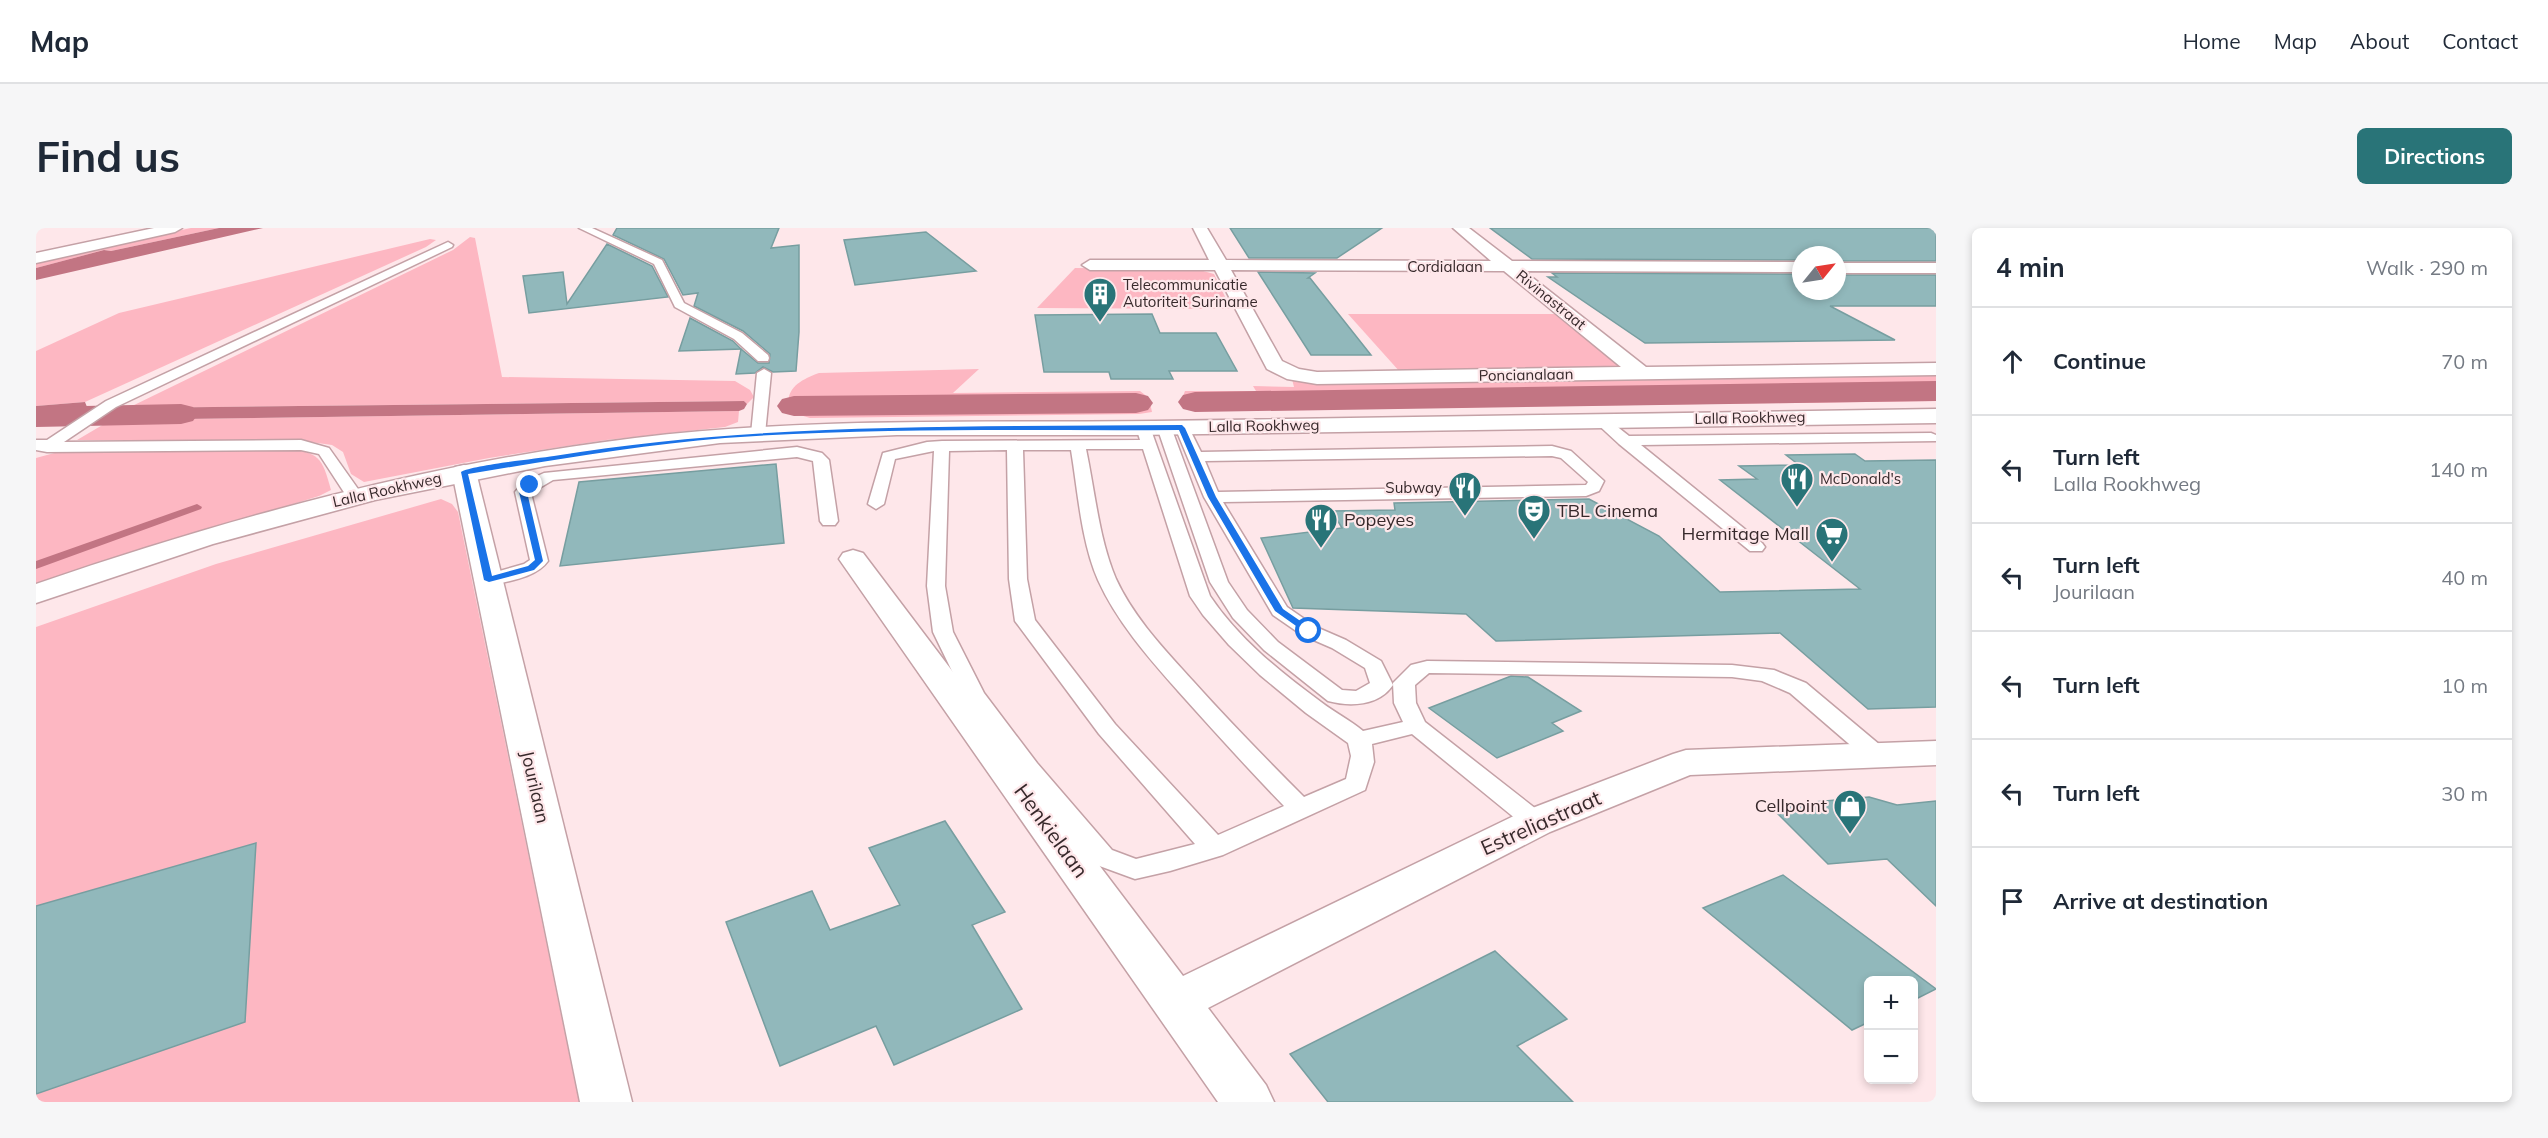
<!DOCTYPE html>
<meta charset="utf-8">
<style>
:root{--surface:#fff;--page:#f6f6f7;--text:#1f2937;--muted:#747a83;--line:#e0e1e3;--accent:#297478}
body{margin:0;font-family:Mulish,sans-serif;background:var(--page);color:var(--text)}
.controls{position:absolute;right:18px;bottom:18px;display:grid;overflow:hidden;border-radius:9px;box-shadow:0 3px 9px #0003}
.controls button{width:54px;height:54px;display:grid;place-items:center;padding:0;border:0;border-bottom:2px solid var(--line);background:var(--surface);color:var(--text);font:30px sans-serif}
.compass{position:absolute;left:1756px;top:18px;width:54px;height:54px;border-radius:50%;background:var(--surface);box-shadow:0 3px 9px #0003;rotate:60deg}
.stop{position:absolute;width:18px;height:18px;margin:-14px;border:4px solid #1a73e8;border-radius:50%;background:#fff}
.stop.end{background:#1a73e8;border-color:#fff;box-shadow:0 2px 6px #0008}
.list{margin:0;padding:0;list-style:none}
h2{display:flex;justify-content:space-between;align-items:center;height:78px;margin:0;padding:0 24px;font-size:26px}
h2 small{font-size:20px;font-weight:400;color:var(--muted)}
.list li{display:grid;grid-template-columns:39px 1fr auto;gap:18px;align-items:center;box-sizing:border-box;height:108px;padding:0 24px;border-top:2px solid var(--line)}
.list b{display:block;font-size:22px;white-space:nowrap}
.list p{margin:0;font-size:20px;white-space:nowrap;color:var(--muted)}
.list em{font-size:20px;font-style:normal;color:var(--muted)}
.icon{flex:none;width:33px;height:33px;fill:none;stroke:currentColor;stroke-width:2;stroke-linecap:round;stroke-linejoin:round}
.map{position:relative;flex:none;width:1900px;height:874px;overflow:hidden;border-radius:9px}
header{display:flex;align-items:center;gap:36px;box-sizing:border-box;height:84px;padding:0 30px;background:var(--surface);border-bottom:2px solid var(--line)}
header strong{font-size:28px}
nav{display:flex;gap:33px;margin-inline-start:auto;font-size:21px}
.intro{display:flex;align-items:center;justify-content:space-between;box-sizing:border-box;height:144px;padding:0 36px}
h1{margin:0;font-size:42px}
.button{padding:15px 27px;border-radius:9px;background:var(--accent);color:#fff;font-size:21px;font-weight:700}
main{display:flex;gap:36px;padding:0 36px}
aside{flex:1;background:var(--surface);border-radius:9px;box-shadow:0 3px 9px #0003}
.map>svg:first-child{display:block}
.green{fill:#fdb7c2}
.water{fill:#c27583}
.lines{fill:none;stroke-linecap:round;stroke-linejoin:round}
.stream{fill:#c27583;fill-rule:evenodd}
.canal{fill:#c27583;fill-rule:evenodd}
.building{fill:#91b8bb;stroke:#779ea0;stroke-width:1.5}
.service-casing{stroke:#c4a1a6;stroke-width:3}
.minor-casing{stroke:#c4a1a6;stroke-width:3}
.tertiary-casing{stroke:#c4a1a6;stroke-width:3}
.service{fill:#fff;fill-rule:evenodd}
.minor{fill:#fff;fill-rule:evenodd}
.tertiary{fill:#fff;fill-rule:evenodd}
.route{fill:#1a73e8}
.labels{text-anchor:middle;stroke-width:4.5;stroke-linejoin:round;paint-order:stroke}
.far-street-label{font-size:15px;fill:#37292b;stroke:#fee7ea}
.far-poi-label{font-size:15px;fill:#37292b;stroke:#fee7ea;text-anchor:start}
.poi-label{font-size:18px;fill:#37292b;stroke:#fee7ea;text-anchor:start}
.street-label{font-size:18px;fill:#37292b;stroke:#fee7ea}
.near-street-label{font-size:21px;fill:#37292b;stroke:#fee7ea}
</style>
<header>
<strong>Map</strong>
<nav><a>Home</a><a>Map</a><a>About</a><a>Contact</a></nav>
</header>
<div class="intro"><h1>Find us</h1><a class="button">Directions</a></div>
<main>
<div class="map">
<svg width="1900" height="874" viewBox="0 0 1900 874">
<rect width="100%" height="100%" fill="#fee7ea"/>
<g class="green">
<path d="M155,0H183L75,23L68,22L0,40V33Z"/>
<path d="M434,9L439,10L466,149L699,153L714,162L718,169L711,176L708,173L92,180L417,22Z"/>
<path d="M394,11L400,12L390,19L49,174L0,178V123L83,85Z"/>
<path d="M1039,40L1160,41L1178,46L1195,81L1001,80Z"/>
<path d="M1312,86H1523L1585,137L1582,141L1364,144Z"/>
<path d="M943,141L917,165L1104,163L1113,170L1116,184L1103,186L774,190L754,184C747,161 764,152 783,145Z"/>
<path d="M1900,147V173L1164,183L1149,180L1144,176L1149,163H1220L1217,158L1258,159L1256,151Z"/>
<path d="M703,183L702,194L689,199L570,212L453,230L328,254L315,246L307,224L296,217L267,213L41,212L75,192Z"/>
<path d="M249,221C283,224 286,229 295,262L283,268L0,356V230L22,224Z"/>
<path d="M405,271L416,276L422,284L543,874H0V399L180,336Z"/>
</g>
<g class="water">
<path d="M183,0H227L0,52V40L68,22L75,23Z"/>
<path d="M708,173L711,176L708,181L703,183L75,192L74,190L92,180Z"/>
<path d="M49,174L51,179L29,194L0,197V178Z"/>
</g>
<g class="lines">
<path class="stream" d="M161,276L166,279L165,281L0,341V333Z"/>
<g class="canal">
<path d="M1900,153V173L1159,184L1147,181L1142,174L1147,167L1159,164Z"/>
<path d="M1100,165L1112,168L1117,175L1112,182L1100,185L758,188L746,185L741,178L746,171L758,168Z"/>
<path d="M145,176L157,179L162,186L157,193L145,196L0,199V179Z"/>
</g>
</g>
<g class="building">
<path d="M581,0H743L735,20L763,17V104L760,143L737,144L727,139L719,145L700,146L705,121L722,135H733L734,126L707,103L658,78L662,65L647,67L628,31L577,7Z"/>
<path d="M1194,0H1346L1301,30H1213Z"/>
<path d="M1454,0H1900V33H1801V27H1765V32L1496,31Z"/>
<path d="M890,4L940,43L819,57L808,12Z"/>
<path d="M571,16L616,38L632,69L493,85L487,48L527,44L531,76Z"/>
<path d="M1222,44L1279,45L1272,50H1274L1335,127H1275Z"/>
<path d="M1516,45L1765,46V63H1801V47H1900V78H1794L1859,112L1609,115L1512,49H1521Z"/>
<path d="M1116,86L1124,105H1180L1201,143H1133L1137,151H1075L1073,144H1008L999,87Z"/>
<path d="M654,90L697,113L705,121L643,123Z"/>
<path d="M1819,226L1829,233L1900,232V479L1832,481L1744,405L1460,413L1430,386L1257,380L1225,310L1306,300L1296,283L1359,282L1358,275L1553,271L1623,308L1684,364L1824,361L1684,252L1721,251L1703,238L1763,237L1750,227Z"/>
<path d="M740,236L748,315L524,338L543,254Z"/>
<path d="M1475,448L1492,449L1545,483L1516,495L1527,503L1461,530L1393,480Z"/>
<path d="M1833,569L1861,577L1900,573V678L1851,631L1792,636L1734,578Z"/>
<path d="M909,593L969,684L936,697L986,781L858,837L840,798L744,838L690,694L776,663L794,702L864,677L833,620Z"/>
<path d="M220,615L209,794L0,866V678Z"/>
<path d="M1747,647L1900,761L1878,772V753H1833V794L1816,802L1667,680Z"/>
<path d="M1459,723L1531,791L1481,818L1537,874H1292L1254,826Z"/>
</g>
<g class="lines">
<g class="service-casing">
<g id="service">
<path d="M543,0H556L626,32L648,75L706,105L732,127L733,130L732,133H722L698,111L639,79L618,36Z"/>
<path d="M412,14L417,17L416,19L80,179L28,214L265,212L293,220L327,268L325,272H313L283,226L265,222L11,224L0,222V212H11L70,173Z"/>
<path d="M728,141L735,145L729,206L722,210L715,206L721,145Z"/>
<path d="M1564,188L1569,189L1593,208L1895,205L1900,207V213L1605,217L1726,315L1729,319L1726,323H1714L1583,216L1557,192Z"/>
<path d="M1107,195L1114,199L1174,368C1202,410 1244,444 1285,474C1298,484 1314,492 1327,503L1367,494L1358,475L1357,455L1375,437L1391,433L1696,437L1738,442L1770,455L1850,522L1854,528L1850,534L1842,536L1834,534L1754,465L1726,453L1696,449L1393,445L1379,457L1380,475L1389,494L1509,588L1513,594L1509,600L1500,603L1491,600L1376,506L1336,516L1338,534L1329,562L1187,627L1134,643L1099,651L1058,636L985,547L930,472L897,404L891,358L898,223L859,231L848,276L840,281L832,276L847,225L891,214L906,213L1104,212L1100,199ZM1050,221H1107L1154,368L1167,387L1193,417L1224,447L1270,485L1312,515L1315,528L1310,551L1268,569C1230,531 1193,493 1157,453C1129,422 1098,390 1080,351C1063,311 1059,264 1050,221ZM971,222L973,351L979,393L1063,506L1159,616L1100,631L1076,622L1001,535L948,465L917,404L909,358L913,223ZM987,222H1035C1042,264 1045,313 1062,352C1081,394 1112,429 1142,463C1177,502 1212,541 1248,578L1182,607L1079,496L999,392L991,351Z"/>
<path d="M1128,195L1135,199L1192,354L1211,382L1242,414L1306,462L1320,463L1334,455L1329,440L1296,420L1266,407L1237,387L1168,269L1139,199L1141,196H1151L1165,224L1516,218L1535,223L1568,253L1563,263L1550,268L1187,274L1251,379L1280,399L1310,412L1345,433L1357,457C1343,478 1314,479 1292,473L1228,422L1197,390L1174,354L1121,199ZM1516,228L1525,230L1552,254L1550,257L1182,264L1169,233Z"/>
<path d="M761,219L786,225L793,232L802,293L799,297H787L784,293L777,233L761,229L517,252L495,265L512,333C500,350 472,353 453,358L446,356L444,352L446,348L488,336L494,332L479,264L488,254L508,245Z"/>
</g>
</g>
<g class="minor-casing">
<g id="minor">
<path d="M118,0H146L139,4L0,35V25Z"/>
<path d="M1157,0H1171L1190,32L1455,33L1417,0H1433L1476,33L1765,34V44L1488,43L1610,139L1900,135V147L1281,156L1251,151L1231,141L1179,42H1054L1046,37L1054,32H1173ZM1195,42L1468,43L1585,139L1281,144L1263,141L1246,133Z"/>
<rect x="1801" y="35" width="99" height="10"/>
<path d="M428,237L437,239L440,244L596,874H544L416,244L419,239Z"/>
<path d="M817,322L827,325L1147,748L1486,584L1637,526L1650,522L1900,513V537L1654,547L1514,604L1172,780L1230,857L1238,874H1182L803,331L807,325Z"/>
</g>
</g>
<g class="tertiary-casing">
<path id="tertiary" d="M1900,181V195L1098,207H861L684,215L509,238L339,272L177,316L0,375V356C195,289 394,235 599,210C772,189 945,195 1119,193C1379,189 1640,185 1900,181Z"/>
</g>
<use href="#service" class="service"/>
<use href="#minor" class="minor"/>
<use href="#tertiary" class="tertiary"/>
</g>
<path class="route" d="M1146,197L1149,200L1180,269L1247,381L1276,401V405H1270L1239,383L1172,269L1143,202C992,203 840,199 689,210C603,217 518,232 432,246L456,348L492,338L499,332L483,264L491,255L497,257L491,264L507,333L498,342L453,354L448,352L425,244C437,237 499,231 518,228C726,194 936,199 1146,197Z"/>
<defs>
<g id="building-pin" transform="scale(1.725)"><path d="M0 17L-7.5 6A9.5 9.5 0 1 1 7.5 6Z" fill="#297478" stroke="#fee7ea"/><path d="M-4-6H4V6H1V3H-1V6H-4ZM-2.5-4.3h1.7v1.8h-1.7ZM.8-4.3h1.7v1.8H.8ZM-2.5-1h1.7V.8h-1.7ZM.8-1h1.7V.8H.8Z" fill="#fff"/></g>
<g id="restaurant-pin" transform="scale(1.725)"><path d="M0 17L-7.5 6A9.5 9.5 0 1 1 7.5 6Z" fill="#297478" stroke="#fee7ea"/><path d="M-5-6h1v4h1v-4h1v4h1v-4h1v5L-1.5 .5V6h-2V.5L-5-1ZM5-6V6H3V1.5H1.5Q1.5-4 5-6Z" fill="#fff"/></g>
<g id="theatre-pin" transform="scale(1.725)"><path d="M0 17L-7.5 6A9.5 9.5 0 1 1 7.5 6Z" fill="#297478" stroke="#fee7ea"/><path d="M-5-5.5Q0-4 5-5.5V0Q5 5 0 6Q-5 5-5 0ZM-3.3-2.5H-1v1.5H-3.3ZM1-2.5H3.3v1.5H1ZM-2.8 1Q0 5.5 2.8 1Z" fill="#fff"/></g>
<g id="supermarket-pin" transform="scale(1.725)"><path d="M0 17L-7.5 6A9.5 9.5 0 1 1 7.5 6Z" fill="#297478" stroke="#fee7ea"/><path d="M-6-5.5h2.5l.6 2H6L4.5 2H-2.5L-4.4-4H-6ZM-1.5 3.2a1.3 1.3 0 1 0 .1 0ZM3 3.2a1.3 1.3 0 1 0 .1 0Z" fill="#fff"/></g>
<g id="shop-pin" transform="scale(1.725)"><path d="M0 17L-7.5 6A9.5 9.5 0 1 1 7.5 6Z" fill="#297478" stroke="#fee7ea"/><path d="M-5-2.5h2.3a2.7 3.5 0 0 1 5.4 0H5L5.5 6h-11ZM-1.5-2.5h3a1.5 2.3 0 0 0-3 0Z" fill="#fff"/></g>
</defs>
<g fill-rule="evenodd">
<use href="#building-pin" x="1064" y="66"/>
<use href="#restaurant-pin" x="1761" y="251"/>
<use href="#restaurant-pin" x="1429" y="260"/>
<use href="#theatre-pin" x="1498" y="283"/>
<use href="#restaurant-pin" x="1285" y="292"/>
<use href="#supermarket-pin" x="1796" y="306"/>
<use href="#shop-pin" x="1814" y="578"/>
</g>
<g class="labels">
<g class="far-street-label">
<text x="1409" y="44">Cordialaan</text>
<text transform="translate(1515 72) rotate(39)" y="5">Rivinastraat</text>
<text transform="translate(1490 147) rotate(-1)" y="5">Poncianalaan</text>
<text transform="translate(1714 190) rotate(-1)" y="5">Lalla Rookhweg</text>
<text transform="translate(1228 198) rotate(-1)" y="5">Lalla Rookhweg</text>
<text transform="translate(351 262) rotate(-13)" y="5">Lalla Rookhweg</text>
</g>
<g class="far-poi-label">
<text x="1087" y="62">Telecommunicatie<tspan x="1087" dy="17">Autoriteit Suriname</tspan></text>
<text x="1784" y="256">McDonald's</text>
<text x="1406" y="265" text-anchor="end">Subway</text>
</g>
<g class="poi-label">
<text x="1521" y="289">TBL Cinema</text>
<text x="1308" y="298">Popeyes</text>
<text x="1773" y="312" text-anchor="end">Hermitage Mall</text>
<text x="1791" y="584" text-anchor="end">Cellpoint</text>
</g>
<g class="street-label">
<text transform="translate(499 559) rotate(77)" y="6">Jourilaan</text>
</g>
<g class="near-street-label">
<text transform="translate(1505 595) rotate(-24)" y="7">Estreliastraat</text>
<text transform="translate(1015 603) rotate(54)" y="7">Henkielaan</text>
</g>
</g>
</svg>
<div class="controls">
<button>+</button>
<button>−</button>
</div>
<svg class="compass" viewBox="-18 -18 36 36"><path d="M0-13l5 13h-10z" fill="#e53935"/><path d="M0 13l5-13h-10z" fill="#747a83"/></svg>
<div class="stop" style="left:1273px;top:403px"></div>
<div class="stop end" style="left:494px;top:257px"></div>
</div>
<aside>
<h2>4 min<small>Walk · 290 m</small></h2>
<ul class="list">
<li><svg class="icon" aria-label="ahead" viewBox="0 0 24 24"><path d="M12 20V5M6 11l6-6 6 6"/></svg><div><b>Continue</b></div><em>70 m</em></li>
<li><svg class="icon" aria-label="left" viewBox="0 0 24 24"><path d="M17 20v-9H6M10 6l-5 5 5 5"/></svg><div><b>Turn left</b><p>Lalla Rookhweg</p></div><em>140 m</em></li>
<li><svg class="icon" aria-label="left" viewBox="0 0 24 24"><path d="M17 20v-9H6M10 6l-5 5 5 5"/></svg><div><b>Turn left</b><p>Jourilaan</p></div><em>40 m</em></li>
<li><svg class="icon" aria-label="left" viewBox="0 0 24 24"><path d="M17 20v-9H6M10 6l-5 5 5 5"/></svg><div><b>Turn left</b></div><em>10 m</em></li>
<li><svg class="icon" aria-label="left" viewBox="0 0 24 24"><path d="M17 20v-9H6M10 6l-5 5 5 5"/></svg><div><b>Turn left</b></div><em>30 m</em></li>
<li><svg class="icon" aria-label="arrive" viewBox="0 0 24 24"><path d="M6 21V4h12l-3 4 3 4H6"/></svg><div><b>Arrive at destination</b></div></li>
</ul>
</aside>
</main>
